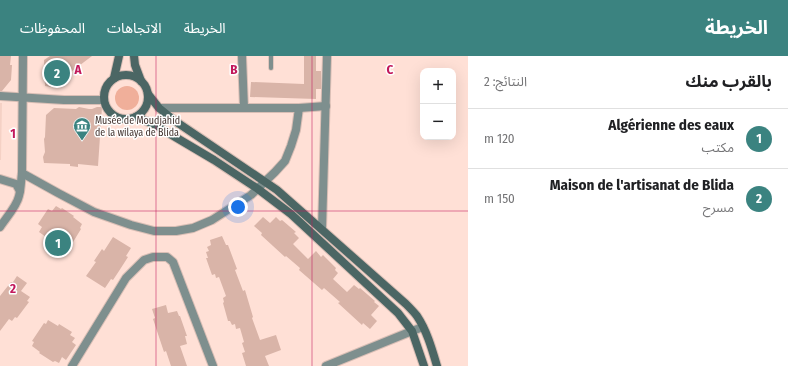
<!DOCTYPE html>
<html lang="ar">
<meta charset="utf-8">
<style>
:root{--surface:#fff;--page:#f2f2f2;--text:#202124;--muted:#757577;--line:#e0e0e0;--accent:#3b8380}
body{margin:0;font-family:"Fira Sans Condensed","Noto Sans Arabic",sans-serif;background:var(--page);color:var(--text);direction:rtl}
.controls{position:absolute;right:12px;top:12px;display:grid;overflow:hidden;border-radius:8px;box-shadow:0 4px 16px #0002}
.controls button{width:36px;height:36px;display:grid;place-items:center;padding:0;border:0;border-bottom:1px solid var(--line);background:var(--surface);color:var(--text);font:20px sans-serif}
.you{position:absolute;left:238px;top:151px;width:14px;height:14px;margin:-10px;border:3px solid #fff;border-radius:50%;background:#1a73e8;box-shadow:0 0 0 6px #1a73e833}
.badge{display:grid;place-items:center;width:26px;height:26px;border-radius:50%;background:var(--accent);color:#fff;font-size:13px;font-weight:700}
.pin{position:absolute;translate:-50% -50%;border:2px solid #fff;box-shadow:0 1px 4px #0006}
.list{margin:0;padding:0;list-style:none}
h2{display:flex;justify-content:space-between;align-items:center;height:52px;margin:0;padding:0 16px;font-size:17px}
h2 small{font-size:13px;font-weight:400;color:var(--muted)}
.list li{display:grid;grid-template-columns:26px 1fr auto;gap:12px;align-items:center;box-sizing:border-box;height:60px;padding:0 16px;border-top:1px solid var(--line)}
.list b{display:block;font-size:15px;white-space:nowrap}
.list p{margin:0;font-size:13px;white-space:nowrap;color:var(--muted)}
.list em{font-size:13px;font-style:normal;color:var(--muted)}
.map{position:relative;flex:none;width:468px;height:310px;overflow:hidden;direction:ltr}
header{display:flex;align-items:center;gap:24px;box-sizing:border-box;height:56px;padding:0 20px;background:var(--accent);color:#fff}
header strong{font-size:19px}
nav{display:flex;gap:22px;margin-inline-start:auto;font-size:14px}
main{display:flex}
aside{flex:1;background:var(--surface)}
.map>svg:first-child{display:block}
.built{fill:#f5d1c5}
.green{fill:#f0af9a}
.building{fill:#d9b4a8}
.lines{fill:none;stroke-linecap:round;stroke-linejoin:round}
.lane-casing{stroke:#d9beb5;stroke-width:5.5}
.street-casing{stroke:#d9beb5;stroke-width:10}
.secondary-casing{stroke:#d9beb5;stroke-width:10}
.lane{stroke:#7e8f8e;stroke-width:4}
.street{stroke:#7e8f8e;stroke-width:8}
.secondary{stroke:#4b6664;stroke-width:8}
.grid{fill:none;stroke:#c2185b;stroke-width:1;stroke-opacity:0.55}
.labels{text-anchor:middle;stroke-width:3;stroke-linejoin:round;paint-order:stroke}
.poi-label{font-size:10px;fill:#433430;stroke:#fff;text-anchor:start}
.grid-label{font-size:13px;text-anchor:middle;font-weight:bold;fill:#c2185b;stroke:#fff;stroke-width:3;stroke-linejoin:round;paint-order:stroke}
</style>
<header>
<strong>الخريطة</strong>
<nav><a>الخريطة</a><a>الاتجاهات</a><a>المحفوظات</a></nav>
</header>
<main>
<aside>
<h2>بالقرب منك<small>النتائج: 2</small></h2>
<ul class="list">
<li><span class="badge">1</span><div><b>Algérienne des eaux</b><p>مكتب</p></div><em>120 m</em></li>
<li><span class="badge">2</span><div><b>Maison de l'artisanat de Blida</b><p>مسرح</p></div><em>150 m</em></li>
</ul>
</aside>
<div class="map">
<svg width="468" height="310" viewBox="0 0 468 310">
<rect width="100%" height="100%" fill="#ffe0d6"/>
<path class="built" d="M0,47H2L1,104H0Z"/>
<circle class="green" cx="127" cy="42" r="12"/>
<g class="building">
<path d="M0,0H11L10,9H12L11,24L2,35H0Z"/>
<path d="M50,0H92L51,31L45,30L44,4Z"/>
<path d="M304,0H316V15H321V33H316V43L250,41L251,26L304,28Z"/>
<path d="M79,51L89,53H92L97,51H102L98,110L78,108V111L70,110V108L44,107L43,101L45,96L44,83L45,81L46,59L54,52L76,53Z"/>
<path d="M56,150L61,153L62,152L74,160L73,161L82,168L80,172L81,173L70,191L68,190L66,193L57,187L56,188L39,176L42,171L38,168L48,153L52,155Z"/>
<path d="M263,161L270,167L276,161L280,165L282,164L296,176L294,177L299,182L293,188L308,203L316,195L321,201L323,199L336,212L335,214L338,217L333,223L347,236L354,229L359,233L360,232L375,245L374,246L379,250L371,259L377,265L370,273L363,267L362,269L338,247L340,246L324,232L322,234L299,214L300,212L286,200L285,201L261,179L262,177L254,170Z"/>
<path d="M222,180L226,189H228L237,213L235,214L243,235L245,234L253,261L252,262L260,284L276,279L281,294L265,300L269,310H246L242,297L245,296L242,287L244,286L240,272L236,273L235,268L232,269L230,265H228L223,247L224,246L223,242L226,240L219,221L216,222L215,218L212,219L206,202H208L206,196L209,195L207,191L211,189L210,184Z"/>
<path d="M113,181L131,192L126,200L128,201L119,215L113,224L111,223L105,232L86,220L96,206L94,205L102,193L104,195Z"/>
<path d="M17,220L27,227L21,235L30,241L27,245L29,246L17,262L15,261L12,265L9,263L0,275V240L11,226H13Z"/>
<path d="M166,249L168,257L177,255L179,260H180L187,280H185L187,288L180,290L187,310H171L166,295L164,296L153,263L155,262L152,253Z"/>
<path d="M48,264L58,270L59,268L72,276L70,279L75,282L72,286L76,289L66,304L62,301L59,307L55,305L53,306L39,297L40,296L32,290L34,286L32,285L44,267L46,268Z"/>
</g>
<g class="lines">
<g class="lane-casing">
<path id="lane" d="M271,12V0"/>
</g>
<g class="street-casing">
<g id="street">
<path d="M242,0L244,52"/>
<path d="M0,40L64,44H104"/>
<path d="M159,52H299L326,50"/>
<path d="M22,117L58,137L94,156L131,169L154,175H176L193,172L212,164L251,139L275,116L285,105L291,90L296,74L299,52"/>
<path d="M0,123L16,128L20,135"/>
<path d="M0,171C6,162 17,150 19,140C21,133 21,124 22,117L23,0"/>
<path d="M322,173L327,0"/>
<path d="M72,310L126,222L144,204L153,201H167L173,206L213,310"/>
<path d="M326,310L412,275L423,271"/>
</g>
</g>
<g class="secondary-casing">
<g id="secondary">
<path d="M134,0L135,9L141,25"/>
<circle cx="126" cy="41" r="22"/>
<path d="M114,22L119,0"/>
<path d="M148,38L159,52L175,65L277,134L406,248C410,252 414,256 417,260C427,275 432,293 437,310"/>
<path d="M136,61L156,69L165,75L214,104L258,133L291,158L398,257L412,275L424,310"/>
</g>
</g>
<use href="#lane" class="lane"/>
<use href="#street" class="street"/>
<use href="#secondary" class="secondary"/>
</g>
<path class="grid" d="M156,0V310M312,0V310M0,155H468"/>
<defs>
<g id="museum-pin" transform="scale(0.9)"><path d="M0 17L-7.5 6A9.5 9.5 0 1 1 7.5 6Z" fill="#3b8380" stroke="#fff"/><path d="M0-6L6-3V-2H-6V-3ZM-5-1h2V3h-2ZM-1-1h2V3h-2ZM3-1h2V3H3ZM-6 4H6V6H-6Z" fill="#fff"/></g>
</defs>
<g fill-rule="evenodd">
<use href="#museum-pin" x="82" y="70"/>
</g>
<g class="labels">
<g class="poi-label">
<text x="95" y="68">Musée de Moudjahid<tspan x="95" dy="12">de la wilaya de Blida</tspan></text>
</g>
</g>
<g class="grid-label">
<text x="78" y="18">A</text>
<text x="234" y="18">B</text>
<text x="390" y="18">C</text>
<text x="13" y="82">1</text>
<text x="13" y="237">2</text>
</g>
</svg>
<div class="controls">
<button>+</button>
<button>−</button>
</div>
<div class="you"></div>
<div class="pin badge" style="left:58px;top:187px">1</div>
<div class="pin badge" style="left:57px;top:17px">2</div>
</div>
</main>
